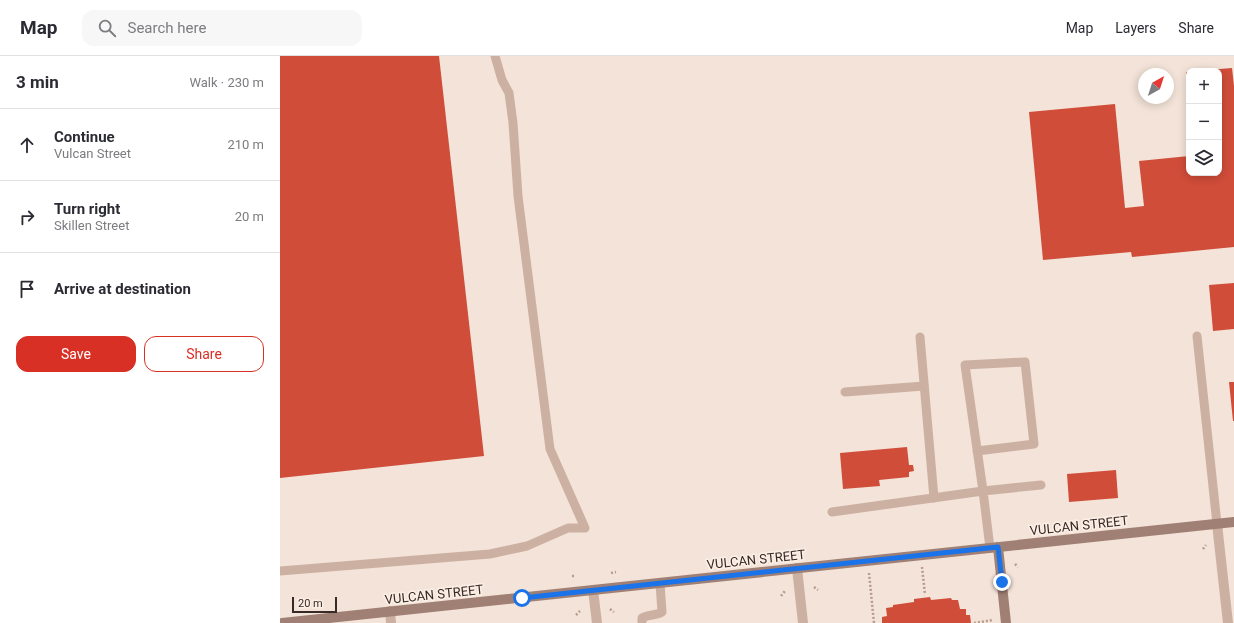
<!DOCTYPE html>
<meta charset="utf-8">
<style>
:root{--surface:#fff;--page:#f7f7f7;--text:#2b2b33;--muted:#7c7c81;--line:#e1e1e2;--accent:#d93025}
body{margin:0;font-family:Roboto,sans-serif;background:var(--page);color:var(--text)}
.controls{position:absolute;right:12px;top:12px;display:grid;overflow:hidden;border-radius:8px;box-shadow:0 2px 10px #0003}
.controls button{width:36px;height:36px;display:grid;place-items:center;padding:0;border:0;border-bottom:1px solid var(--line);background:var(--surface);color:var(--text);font:20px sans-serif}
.compass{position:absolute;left:858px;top:12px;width:36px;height:36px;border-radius:50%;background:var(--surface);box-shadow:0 2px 10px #0003;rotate:39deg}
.scale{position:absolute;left:12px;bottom:10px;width:45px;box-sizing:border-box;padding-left:4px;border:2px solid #362926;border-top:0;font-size:11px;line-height:14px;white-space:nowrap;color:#362926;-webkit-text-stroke:3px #fbeee4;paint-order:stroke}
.stop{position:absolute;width:12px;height:12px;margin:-9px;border:3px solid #1a73e8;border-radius:50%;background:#fff}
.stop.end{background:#1a73e8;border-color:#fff;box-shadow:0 1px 4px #0008}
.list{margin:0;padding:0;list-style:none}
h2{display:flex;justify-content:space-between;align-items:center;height:52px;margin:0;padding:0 16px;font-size:17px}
h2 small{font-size:13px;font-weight:400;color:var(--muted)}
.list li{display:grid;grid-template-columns:26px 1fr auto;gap:12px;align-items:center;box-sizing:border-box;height:72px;padding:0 16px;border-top:1px solid var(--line)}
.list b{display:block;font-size:15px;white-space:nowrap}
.list p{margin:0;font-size:13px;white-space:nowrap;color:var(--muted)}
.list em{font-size:13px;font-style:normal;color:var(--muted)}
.actions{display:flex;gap:8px;padding:12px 16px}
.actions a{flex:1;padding:9px 0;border:1px solid var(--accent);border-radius:12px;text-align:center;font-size:14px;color:var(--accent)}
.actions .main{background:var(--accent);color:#fff}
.icon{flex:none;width:22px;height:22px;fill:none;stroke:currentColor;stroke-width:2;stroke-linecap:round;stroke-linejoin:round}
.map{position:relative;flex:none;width:954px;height:567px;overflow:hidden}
header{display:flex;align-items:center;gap:24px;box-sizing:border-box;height:56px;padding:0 20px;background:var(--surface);border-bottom:1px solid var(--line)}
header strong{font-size:19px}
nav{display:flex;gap:22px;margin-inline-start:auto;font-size:14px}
.search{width:280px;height:36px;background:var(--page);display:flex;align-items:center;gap:10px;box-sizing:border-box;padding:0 14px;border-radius:12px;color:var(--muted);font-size:15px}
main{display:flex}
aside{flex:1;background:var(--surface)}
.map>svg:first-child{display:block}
.building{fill:#d04d39}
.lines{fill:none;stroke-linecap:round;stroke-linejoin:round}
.path{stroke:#b89b8d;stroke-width:2.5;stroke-dasharray:2 2;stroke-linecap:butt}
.lane{stroke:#ccb1a3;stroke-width:9}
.street{stroke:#ccb1a3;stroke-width:10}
.secondary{stroke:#a07f74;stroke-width:10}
.route{stroke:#1a73e8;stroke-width:5}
.labels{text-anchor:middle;stroke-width:3.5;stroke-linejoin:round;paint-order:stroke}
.street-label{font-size:13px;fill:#362926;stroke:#fbeee4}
</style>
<header>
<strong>Map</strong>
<div class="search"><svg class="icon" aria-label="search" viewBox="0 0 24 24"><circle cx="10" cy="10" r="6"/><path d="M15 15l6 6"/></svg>Search here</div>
<nav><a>Map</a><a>Layers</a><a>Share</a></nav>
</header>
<main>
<aside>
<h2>3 min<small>Walk · 230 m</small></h2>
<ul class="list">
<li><svg class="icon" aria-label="ahead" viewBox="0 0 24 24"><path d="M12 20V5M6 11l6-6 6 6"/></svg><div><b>Continue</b><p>Vulcan Street</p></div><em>210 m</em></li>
<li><svg class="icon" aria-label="right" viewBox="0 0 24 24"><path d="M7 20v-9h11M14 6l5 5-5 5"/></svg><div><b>Turn right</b><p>Skillen Street</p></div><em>20 m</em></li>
<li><svg class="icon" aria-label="arrive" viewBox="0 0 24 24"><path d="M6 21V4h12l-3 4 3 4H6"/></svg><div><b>Arrive at destination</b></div></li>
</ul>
<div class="actions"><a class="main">Save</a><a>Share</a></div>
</aside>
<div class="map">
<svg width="954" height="567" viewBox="0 0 954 567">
<rect width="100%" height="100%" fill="#f3e3d8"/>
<g class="building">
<path d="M0,0H159L204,400L0,422Z"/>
<path d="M952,12L954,30V191L852,201L851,196L763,204L749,56L835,48L845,152L864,150L859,105L909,100V117H939V15L928,14Z"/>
<path d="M906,16H909V41H908Z"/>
<path d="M954,227V273L933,275L929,229Z"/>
<path d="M949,326H954V365H953Z"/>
<path d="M627,391L629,409H633L634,415L629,416V421L599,424L600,430L563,433L560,397Z"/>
<path d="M836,414L838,442L789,446L787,418Z"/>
<path d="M650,541L651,544L671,542L672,544H678L680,553H686V559H690L691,567H602V561L607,560L606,552L613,551V549L634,546V543Z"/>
</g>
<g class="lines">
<g class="path">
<path d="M923,493L926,489"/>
<path d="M735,508L738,511"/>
<path d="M642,511L645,539"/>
<path d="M331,517L336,516"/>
<path d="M589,517L594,567"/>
<path d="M292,520H296"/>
<path d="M534,531L538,534"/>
<path d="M501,540L505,535"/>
<path d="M330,553L334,556"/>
<path d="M296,559L300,555"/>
<path d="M694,567L713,564"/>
</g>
<g class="lane">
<path d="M917,280L937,468"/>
<path d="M640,281L654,442"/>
<path d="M565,336L644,330"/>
<path d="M552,456L703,435L685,309L745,306L754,388L697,395"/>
<path d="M710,492L703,435L761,429"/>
<path d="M0,515L210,498L247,490L288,472H305L270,393L238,140L233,67L229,37L222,24L215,0"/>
<path d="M362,567V562C369,558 376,560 382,556L380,527"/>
</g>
<g class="street">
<path d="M937,468L948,567"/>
<path d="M517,512L523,567"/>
<path d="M313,534L317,567"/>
<path d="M110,555L111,567"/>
</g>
<g class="secondary">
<path d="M718,491L726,567"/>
<path d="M2,567L954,466"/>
</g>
</g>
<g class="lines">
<path class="route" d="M242,542L718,491L722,526"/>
</g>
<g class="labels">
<g class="street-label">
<text transform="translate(799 469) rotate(-6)" y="5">VULCAN STREET</text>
<text transform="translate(476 503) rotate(-6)" y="5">VULCAN STREET</text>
<text transform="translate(154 538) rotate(-6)" y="5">VULCAN STREET</text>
</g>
</g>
</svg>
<div class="controls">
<button>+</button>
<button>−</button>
<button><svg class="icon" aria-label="layers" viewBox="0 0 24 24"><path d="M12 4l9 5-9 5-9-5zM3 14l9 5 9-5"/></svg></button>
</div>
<svg class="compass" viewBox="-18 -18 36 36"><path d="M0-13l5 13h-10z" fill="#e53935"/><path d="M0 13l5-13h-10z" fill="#7c7c81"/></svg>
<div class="scale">20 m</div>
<div class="stop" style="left:242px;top:542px"></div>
<div class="stop end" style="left:722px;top:526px"></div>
</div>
</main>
